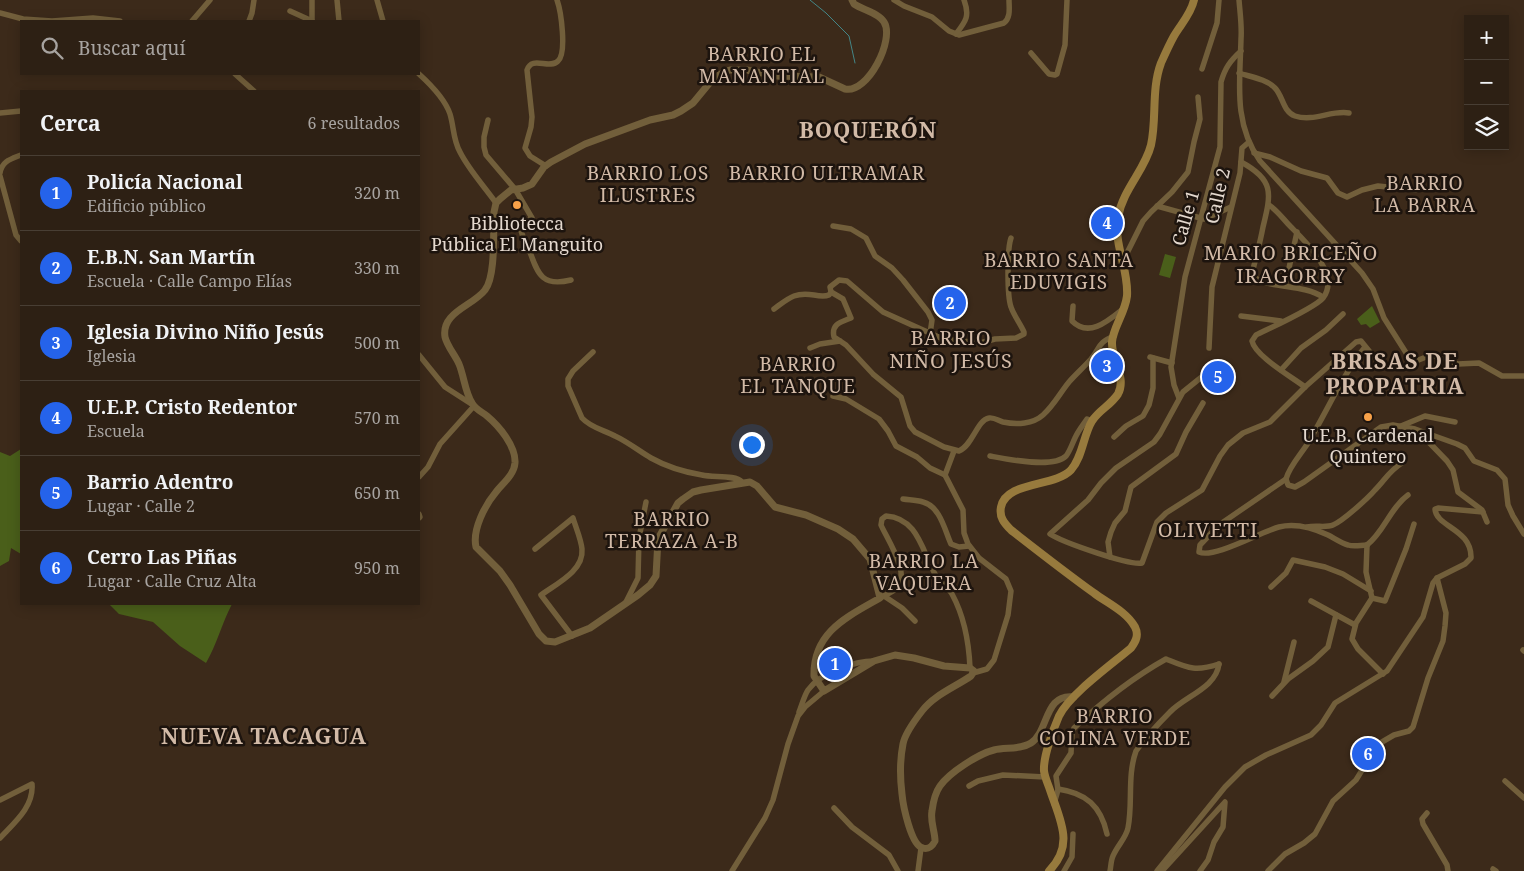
<!DOCTYPE html>
<html lang="es">
<meta charset="utf-8">
<style>
:root{--surface:#2d2014;--page:#35281d;--text:#f1f3f6;--muted:#a7a3a0;--line:#483e34;--accent:#2563eb}
body{margin:0;font-family:"Noto Serif",serif;background:var(--page);color:var(--text)}
.controls{position:absolute;right:15px;top:15px;display:grid;overflow:hidden;border-radius:0px;box-shadow:0 2px 12px #0003}
.controls button{width:45px;height:45px;display:grid;place-items:center;padding:0;border:0;border-bottom:1px solid var(--line);background:var(--surface);color:var(--text);font:25px sans-serif}
.you{position:absolute;left:751px;top:444px;width:18px;height:18px;margin:-12px;border:4px solid #fff;border-radius:50%;background:#1a73e8;box-shadow:0 0 0 8px #1a73e833}
.badge{display:grid;place-items:center;width:32px;height:32px;border-radius:50%;background:var(--accent);color:#fff;font-size:16px;font-weight:700}
.pin{position:absolute;translate:-50% -50%;border:2px solid #fff;box-shadow:0 1px 5px #0006}
.list{margin:0;padding:0;list-style:none}
h2{display:flex;justify-content:space-between;align-items:center;height:65px;margin:0;padding:0 20px;font-size:21px}
h2 small{font-size:16px;font-weight:400;color:var(--muted)}
.list li{display:grid;grid-template-columns:32px 1fr auto;gap:15px;align-items:center;box-sizing:border-box;height:75px;padding:0 20px;border-top:1px solid var(--line)}
.list b{display:block;font-size:19px;white-space:nowrap}
.list p{margin:0;font-size:16px;white-space:nowrap;color:var(--muted)}
.list em{font-size:16px;font-style:normal;color:var(--muted)}
.icon{flex:none;width:28px;height:28px;fill:none;stroke:currentColor;stroke-width:2;stroke-linecap:round;stroke-linejoin:round}
.map{position:relative;flex:none;width:1524px;height:871px;overflow:hidden}
.search{position:absolute;background:var(--surface);box-shadow:0 2px 12px #0003;left:20px;top:20px;width:400px;height:55px;display:flex;align-items:center;gap:12px;box-sizing:border-box;padding:0 18px;border-radius:0px;color:var(--muted);font-size:19px}
.panel{position:absolute;background:var(--surface);box-shadow:0 2px 12px #0003;left:20px;top:90px;width:400px;height:515px;border-radius:0px}
.map>svg:first-child{display:block}
.green{fill:#4a5f1a}
.lines{fill:none;stroke-linecap:round;stroke-linejoin:round}
.stream{stroke:#448687;stroke-width:1}
.minor{stroke:#725f3b;stroke-width:5.5}
.tertiary{stroke:#725f3b;stroke-width:7}
.secondary{stroke:#977a3d;stroke-width:8}
.poi-dot{fill:#f7a149;stroke:#1d140e;stroke-width:2}
.labels{text-anchor:middle;stroke-width:5;stroke-linejoin:round;paint-order:stroke}
.street-label{font-size:18px;fill:#e4d8ce;stroke:#1d140e}
.poi-label{font-size:18px;fill:#e4d8ce;stroke:#1d140e}
.neighbourhood-label{font-size:19px;letter-spacing:1px;fill:#d2baa7;stroke:#1d140e}
.quarter-label{font-size:20px;letter-spacing:1px;fill:#d2baa7;stroke:#1d140e}
.district-label{font-size:22px;font-weight:bold;letter-spacing:1px;fill:#d2baa7;stroke:#1d140e}
</style>
<div class="map">
<svg width="1524" height="871" viewBox="0 0 1524 871">
<rect width="100%" height="100%" fill="#3c2a1a"/>
<g class="green">
<path d="M1165,254L1176,257L1170,278L1159,275Z"/>
<path d="M1372,306L1380,322L1370,328L1366,324L1361,325L1357,319Z"/>
<path d="M21,449V554L11,548L9,561L0,566V452L10,456Z"/>
<path d="M109,604H232C222,623 217,644 206,663L180,646L153,622L119,614Z"/>
</g>
<g class="lines">
<path class="stream" d="M810,0L826,13L849,36L855,63"/>
<g class="minor">
<path d="M337,0L339,21"/>
<path d="M377,0L383,21"/>
<path d="M894,0L904,6L932,17L949,31L959,35L1004,23C1011,17 1009,8 1009,0"/>
<path d="M1239,0C1240,13 1242,26 1241,39C1240,82 1233,123 1260,161L1362,273L1373,289L1384,318L1410,359L1416,361L1426,357L1437,356L1458,364L1479,363L1502,376H1524"/>
<path d="M290,11L312,21"/>
<path d="M0,13L23,19L52,21L93,18L120,21"/>
<path d="M192,21L210,0"/>
<path d="M249,21L252,13L254,0"/>
<path d="M312,21V0"/>
<path d="M956,34C966,21 970,16 964,0"/>
<path d="M1031,53L1049,74L1055,75L1057,74L1065,45L1067,0"/>
<path d="M1202,69L1217,23L1219,0"/>
<path d="M1239,73C1251,77 1266,79 1275,88C1283,96 1283,112 1295,116C1314,122 1331,110 1349,113"/>
<path d="M235,74L254,91"/>
<path d="M419,74C430,84 445,99 450,114C454,127 453,140 460,152C469,170 484,186 496,203"/>
<path d="M0,113L21,111"/>
<path d="M488,120L484,137V147L486,155L515,189L532,218L520,226C522,238 526,242 530,252C538,275 543,287 571,280"/>
<path d="M1254,153L1270,157L1301,171L1327,178L1338,193L1347,197L1362,190L1378,186L1416,190"/>
<path d="M1241,162C1275,180 1271,194 1263,227C1260,243 1256,258 1252,273L1254,277C1270,289 1303,284 1323,297"/>
<path d="M546,166L530,156L525,148L531,127L532,117L527,70C532,55 549,70 558,61C567,53 561,11 557,0"/>
<path d="M0,173C2,161 11,159 21,155"/>
<path d="M0,176L16,235L21,241"/>
<path d="M1269,205C1278,211 1283,219 1291,227C1305,241 1341,275 1323,298C1315,308 1270,328 1256,335L1252,341C1255,356 1292,377 1305,387"/>
<path d="M1157,206L1204,219L1231,207"/>
<path d="M833,226L851,229L866,238L875,256L892,268L903,280L928,312L932,320L930,334"/>
<path d="M1011,238C1007,249 1007,296 1011,307C1014,316 1020,323 1024,332V334L1016,338L995,339L980,343L943,339L883,312L847,281L839,280L830,287L831,292L843,299L851,318C841,322 831,324 834,337L846,345L873,374L901,397L910,426L915,432L944,447L959,451C973,445 977,420 989,418C994,417 999,421 1003,422C1017,425 1033,424 1043,415C1054,405 1060,393 1069,382C1076,374 1084,367 1091,359C1101,347 1097,343 1114,336"/>
<path d="M1125,265L1127,253L1143,221L1151,212L1172,192L1188,172L1194,142L1200,119L1198,97"/>
<path d="M1285,286L1297,232"/>
<path d="M1073,306L1072,321C1089,338 1108,321 1123,309"/>
<path d="M774,309C789,298 794,292 814,295C819,296 824,297 829,295L831,292"/>
<path d="M1241,316L1281,321"/>
<path d="M1365,347C1342,376 1327,411 1308,443C1301,454 1289,467 1286,479L1288,485L1295,487L1304,482L1381,427L1393,425L1415,429L1457,444L1465,448L1474,461L1497,470L1505,479L1508,505L1513,516L1524,534"/>
<path d="M810,348L820,344L840,341"/>
<path d="M1209,348L1212,287L1240,173L1242,148L1249,142"/>
<path d="M593,352L573,371L568,379V386L582,418C591,428 604,430 615,436C628,442 639,451 651,458C667,467 684,472 702,475C713,478 735,474 742,482"/>
<path d="M419,355L445,387L473,405"/>
<path d="M1150,357L1172,363"/>
<path d="M1214,367L1183,392L1160,434L1154,442L1116,468L1101,483L1088,500L1050,534C1062,542 1130,566 1142,563L1157,522L1166,513L1202,490L1220,456L1228,445L1243,433L1270,422L1305,387L1356,342L1361,341L1378,362"/>
<path d="M1281,370L1301,348L1326,330L1343,314"/>
<path d="M833,396L846,399L879,419L888,431L896,446L917,457L930,468L945,475"/>
<path d="M1179,398L1174,385L1171,367L1185,277L1220,147L1221,82C1225,68 1230,61 1241,51"/>
<path d="M1401,426L1425,416L1455,422"/>
<path d="M1418,431L1447,461L1453,470L1458,492L1482,510L1487,522"/>
<path d="M1114,437L1126,426L1143,416L1149,405L1153,388V358"/>
<path d="M954,451L945,475L963,510L964,533L968,544L979,558L1006,579L1011,591L1008,615L994,660L987,669L973,673"/>
<path d="M990,456C1006,459 1053,469 1066,456C1070,451 1072,444 1075,438C1078,431 1083,425 1087,419L1092,421"/>
<path d="M419,477L428,467L440,444L474,406"/>
<path d="M1286,479L1219,525L1200,545L1199,552C1214,559 1262,531 1279,527C1295,523 1313,528 1328,535C1334,538 1341,543 1348,545C1354,547 1361,545 1367,545"/>
<path d="M903,499C909,500 916,500 923,502C940,506 945,531 951,544L959,547L969,546"/>
<path d="M419,514L420,517L419,518"/>
<path d="M1307,527C1316,525 1326,528 1333,525C1343,521 1368,498 1375,490C1385,480 1389,471 1402,463"/>
<path d="M1367,545L1366,572L1372,598L1356,623L1352,639L1358,649L1383,674"/>
<path d="M1367,545C1384,532 1390,508 1408,495"/>
<path d="M535,549L573,518C576,528 581,539 582,549C584,571 556,584 541,595L572,636"/>
<path d="M1110,557L1108,542L1111,532L1115,523L1125,511L1131,487L1176,454L1186,432L1203,403"/>
<path d="M1271,587L1286,573L1293,560L1325,567L1343,574L1371,591"/>
<path d="M884,596L902,608L915,621"/>
<path d="M880,598C885,595 893,592 897,588C911,574 887,539 881,525L882,519L886,516C918,518 922,551 935,574C939,582 947,586 952,594C964,616 969,644 970,668"/>
<path d="M1372,598L1385,601L1406,549L1414,524"/>
<path d="M1311,601L1355,625"/>
<path d="M625,604L638,578L639,538L646,502"/>
<path d="M1523,650L1524,651"/>
<path d="M1284,682L1294,642"/>
<path d="M1272,696L1288,679L1313,661L1328,647L1336,615"/>
<path d="M799,712C802,705 804,696 808,690C820,673 855,661 874,661"/>
<path d="M1505,781L1524,798"/>
<path d="M969,786L978,781L1003,775L1045,777"/>
<path d="M1058,789C1086,793 1101,806 1107,834"/>
<path d="M0,800L32,784C34,807 14,823 0,838"/>
<path d="M1054,804L1058,790L1056,776L1071,753L1072,733L1074,728C1103,701 1132,678 1166,659C1188,668 1195,672 1219,664"/>
<path d="M834,808L852,827L889,855L898,871"/>
<path d="M1427,813L1422,819L1423,824L1447,865L1448,871"/>
<path d="M1493,869L1496,871"/>
<path d="M732,871L765,818L773,800L788,744L798,716L805,707L824,691"/>
<path d="M918,871L921,848"/>
<path d="M1064,871L1072,857L1073,834"/>
<path d="M1110,871C1111,866 1111,860 1113,856C1117,846 1126,838 1128,828C1133,803 1127,776 1136,751C1146,737 1158,724 1170,712C1185,696 1216,688 1219,664"/>
<path d="M1157,871L1225,787L1245,767L1266,755L1311,735L1321,725L1335,703L1387,671L1423,617L1433,583L1437,578L1465,564L1471,558C1472,529 1436,527 1435,509L1438,508L1483,512"/>
<path d="M1162,871L1225,802L1223,827L1214,842L1208,860L1200,871"/>
<path d="M1268,871L1285,854L1304,843L1315,834L1333,801L1356,780L1375,749L1382,742L1394,735L1409,731L1413,727L1428,678L1443,641L1445,626L1446,613L1437,578"/>
</g>
<path class="tertiary" d="M852,0L854,4C863,10 879,13 884,22C895,39 868,94 845,89L819,77L776,76L747,70H730L724,72L712,80L693,103L681,111L673,115L650,120L585,144L551,162L544,167L532,184L523,188L511,190L500,199L496,203L494,212C493,232 496,276 485,290C473,306 441,312 445,337C447,346 455,355 459,364C464,376 465,392 472,403C475,409 482,412 487,416C499,426 516,446 515,463C514,475 503,483 496,492C485,505 472,530 476,547L500,571L510,585L539,634L546,641L555,642L590,628L638,595L650,585L656,576L658,539L678,503L683,499L693,492L701,490L750,482L757,486L775,507L806,515L838,529L853,539L870,559L880,598C847,617 813,632 814,676L824,691L874,661L895,655L914,658L944,666L970,668L974,671L971,676C955,687 934,695 922,711C915,720 905,733 903,744C900,759 900,778 902,794C903,805 911,846 923,848C929,850 933,845 935,841C935,831 930,822 932,811C933,803 935,793 940,786C949,773 978,754 994,750C1005,747 1020,750 1031,743C1049,731 1044,693 1074,697"/>
<path class="secondary" d="M1049,871C1075,845 1060,820 1050,790C1048,784 1045,778 1044,771C1043,757 1053,730 1059,716C1070,694 1111,665 1131,648C1136,641 1139,635 1135,627C1126,611 1107,603 1094,593C1066,573 1038,551 1011,530C1004,523 999,517 1001,507C1006,481 1055,487 1071,470C1083,456 1083,436 1092,421C1099,410 1111,405 1118,394C1127,377 1111,360 1112,342C1113,328 1125,313 1127,296C1129,269 1113,244 1118,217C1123,189 1145,170 1151,145C1157,118 1151,90 1161,63C1165,54 1169,45 1174,36C1181,24 1191,14 1194,0"/>
</g>
<g class="poi-dot">
<circle cx="517" cy="205" r="5"/>
<circle cx="1368" cy="417" r="5"/>
</g>
<g class="labels">
<g class="street-label">
<text transform="translate(1218 196) rotate(-77)" y="6">Calle 2</text>
<text transform="translate(1186 218) rotate(-74)" y="6">Calle 1</text>
</g>
<g class="poi-label">
<text x="517" y="230">Bibliotecca<tspan x="517" dy="21">Pública El Manguito</tspan></text>
<text x="1368" y="442">U.E.B. Cardenal<tspan x="1368" dy="21">Quintero</tspan></text>
</g>
<g class="neighbourhood-label">
<text x="762" y="61">BARRIO EL<tspan x="762" dy="22">MANANTIAL</tspan></text>
<text x="648" y="180">BARRIO LOS<tspan x="648" dy="22">ILUSTRES</tspan></text>
<text x="827" y="180">BARRIO ULTRAMAR</text>
<text x="1425" y="190">BARRIO<tspan x="1425" dy="22">LA BARRA</tspan></text>
<text x="1059" y="267">BARRIO SANTA<tspan x="1059" dy="22">EDUVIGIS</tspan></text>
<text x="798" y="371">BARRIO<tspan x="798" dy="22">EL TANQUE</tspan></text>
<text x="672" y="526">BARRIO<tspan x="672" dy="22">TERRAZA A-B</tspan></text>
<text x="924" y="568">BARRIO LA<tspan x="924" dy="22">VAQUERA</tspan></text>
<text x="1115" y="723">BARRIO<tspan x="1115" dy="22">COLINA VERDE</tspan></text>
</g>
<g class="quarter-label">
<text x="1291" y="260">MARIO BRICEÑO<tspan x="1291" dy="23">IRAGORRY</tspan></text>
<text x="951" y="345">BARRIO<tspan x="951" dy="23">NIÑO JESÚS</tspan></text>
<text x="1208" y="537">OLIVETTI</text>
</g>
<g class="district-label">
<text x="868" y="138">BOQUERÓN</text>
<text x="1395" y="369">BRISAS DE<tspan x="1395" dy="25">PROPATRIA</tspan></text>
<text x="264" y="744">NUEVA TACAGUA</text>
</g>
</g>
</svg>
<div class="controls">
<button>+</button>
<button>−</button>
<button><svg class="icon" aria-label="layers" viewBox="0 0 24 24"><path d="M12 4l9 5-9 5-9-5zM3 14l9 5 9-5"/></svg></button>
</div>
<div class="you"></div>
<div class="pin badge" style="left:835px;top:664px">1</div>
<div class="pin badge" style="left:950px;top:303px">2</div>
<div class="pin badge" style="left:1107px;top:366px">3</div>
<div class="pin badge" style="left:1107px;top:223px">4</div>
<div class="pin badge" style="left:1218px;top:377px">5</div>
<div class="pin badge" style="left:1368px;top:754px">6</div>
<div class="search"><svg class="icon" aria-label="search" viewBox="0 0 24 24"><circle cx="10" cy="10" r="6"/><path d="M15 15l6 6"/></svg>Buscar aquí</div>
<section class="panel">
<h2>Cerca<small>6 resultados</small></h2>
<ul class="list">
<li><span class="badge">1</span><div><b>Policía Nacional</b><p>Edificio público</p></div><em>320 m</em></li>
<li><span class="badge">2</span><div><b>E.B.N. San Martín</b><p>Escuela · Calle Campo Elías</p></div><em>330 m</em></li>
<li><span class="badge">3</span><div><b>Iglesia Divino Niño Jesús</b><p>Iglesia</p></div><em>500 m</em></li>
<li><span class="badge">4</span><div><b>U.E.P. Cristo Redentor</b><p>Escuela</p></div><em>570 m</em></li>
<li><span class="badge">5</span><div><b>Barrio Adentro</b><p>Lugar · Calle 2</p></div><em>650 m</em></li>
<li><span class="badge">6</span><div><b>Cerro Las Piñas</b><p>Lugar · Calle Cruz Alta</p></div><em>950 m</em></li>
</ul>
</section>
</div>
